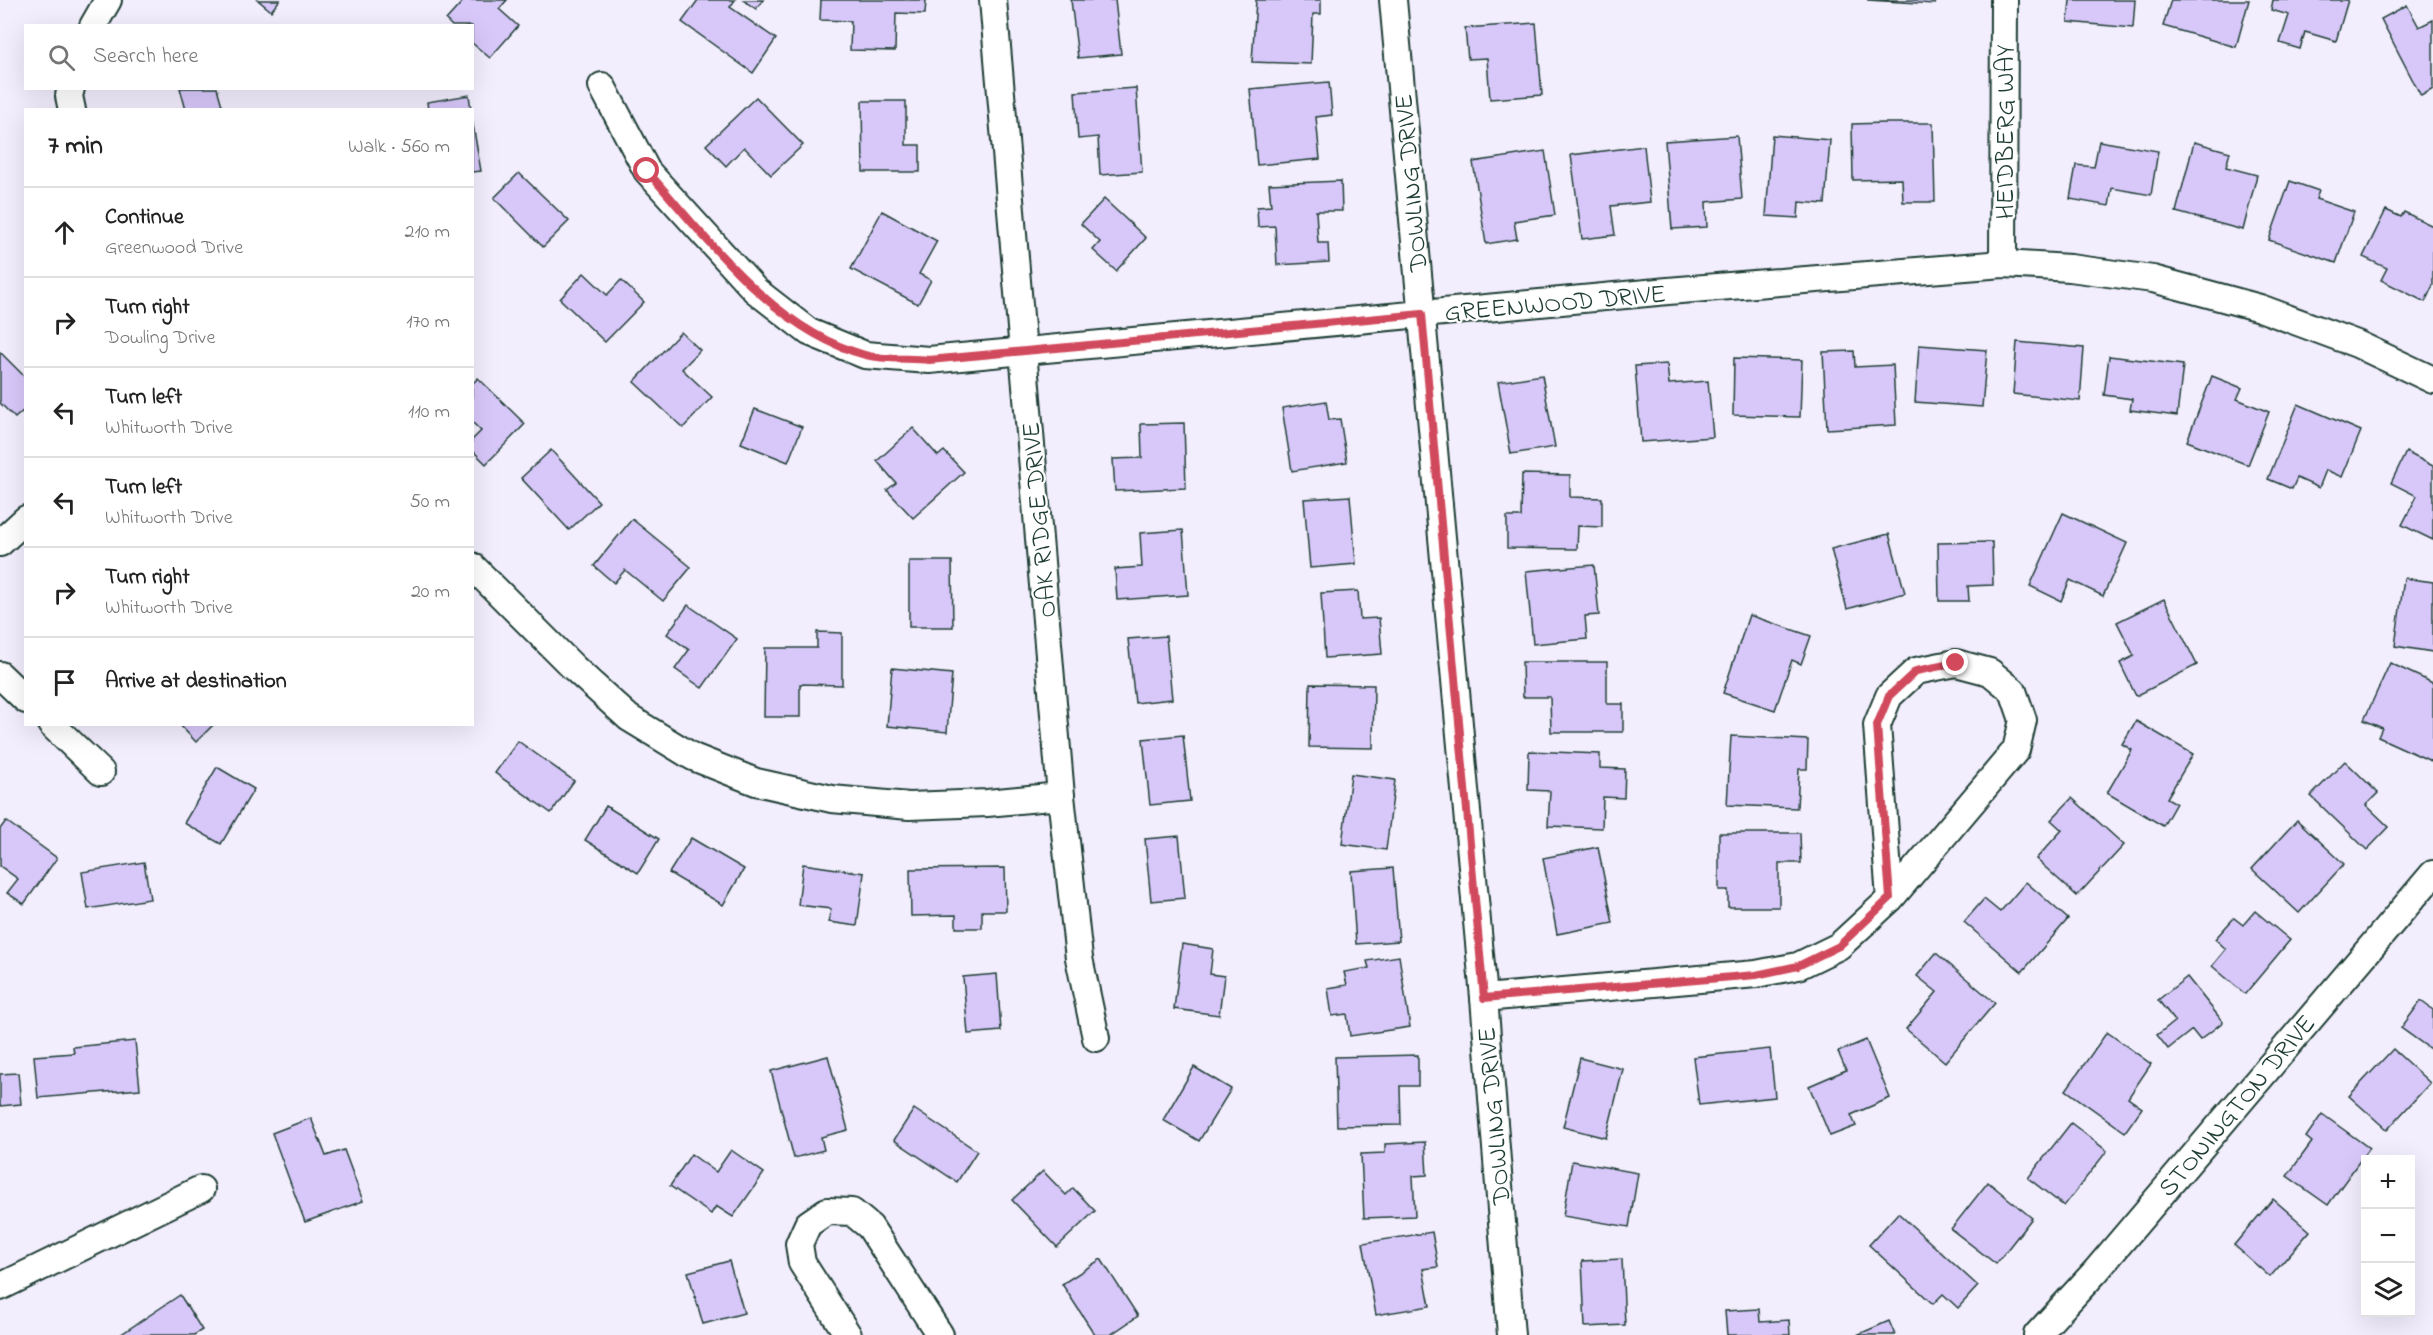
<!DOCTYPE html>
<meta charset="utf-8">
<style>
:root{--surface:#fff;--page:#f6f6f6;--text:#222;--muted:#767676;--line:#e0e0e0}
body{margin:0;font-family:"Indie Flower",sans-serif;background:var(--page);color:var(--text)}
.controls{position:absolute;right:18px;bottom:18px;display:grid;overflow:hidden;border-radius:0px;box-shadow:0 6px 24px #0002}
.controls button{width:54px;height:54px;display:grid;place-items:center;padding:0;border:0;border-bottom:2px solid var(--line);background:var(--surface);color:var(--text);font:30px sans-serif}
.stop{position:absolute;width:18px;height:18px;margin:-14px;border:4px solid #d1495b;border-radius:50%;background:#fff}
.stop.end{background:#d1495b;border-color:#fff;box-shadow:0 2px 6px #0008}
.list{margin:0;padding:0;list-style:none}
h2{display:flex;justify-content:space-between;align-items:center;height:78px;margin:0;padding:0 24px;font-size:26px}
h2 small{font-size:20px;font-weight:400;color:var(--muted)}
.list li{display:grid;grid-template-columns:39px 1fr auto;gap:18px;align-items:center;box-sizing:border-box;height:90px;padding:0 24px;border-top:2px solid var(--line)}
.list b{display:block;font-size:22px;white-space:nowrap}
.list p{margin:0;font-size:20px;white-space:nowrap;color:var(--muted)}
.list em{font-size:20px;font-style:normal;color:var(--muted)}
.icon{flex:none;width:33px;height:33px;fill:none;stroke:currentColor;stroke-width:2;stroke-linecap:round;stroke-linejoin:round}
.map{position:relative;flex:none;width:2433px;height:1335px;overflow:hidden}
.search{position:absolute;background:var(--surface);box-shadow:0 6px 24px #0002;left:24px;top:24px;width:450px;height:66px;display:flex;align-items:center;gap:15px;box-sizing:border-box;padding:0 21px;border-radius:0px;color:var(--muted);font-size:22px}
.panel{position:absolute;background:var(--surface);box-shadow:0 6px 24px #0002;left:24px;top:108px;width:450px;height:618px;border-radius:0px}
.map>svg:first-child{display:block}
.building{fill:#d8c8fa;stroke:#1f3d34;stroke-width:1.5}
.lines{fill:none;stroke-linecap:round;stroke-linejoin:round}
.minor-casing{stroke:#1f3d34;stroke-width:30}
.minor{stroke:#fff;stroke-width:26}
.route{stroke:#d1495b;stroke-width:8}
.labels{text-anchor:middle;stroke-width:4.5;stroke-linejoin:round;paint-order:stroke}
.street-label{font-size:26px;fill:#1f3d34;stroke:#fff}
</style>
<div class="map">
<svg width="2433" height="1335" viewBox="0 0 2433 1335">
<rect width="100%" height="100%" fill="#f3eefe"/>
<filter id="ink" filterUnits="userSpaceOnUse"><feTurbulence type="fractalNoise" baseFrequency=".0167" numOctaves="2"/><feDisplacementMap in="SourceGraphic" scale="12" xChannelSelector="R" yChannelSelector="G"/><feConvolveMatrix kernelMatrix="1 2 1 2 8 2 1 2 1" color-interpolation-filters="sRGB"/></filter>
<g filter="url(#ink)">
<g class="building">
<path d="M258,0H280L271,11Z"/>
<path d="M464,0H507L499,9L518,26L490,58L472,43V26H452L446,20Z"/>
<path d="M698,0H735L730,7L776,39L753,73L682,22Z"/>
<path d="M743,0H763L756,9Z"/>
<path d="M821,0H926L925,14L896,13L895,51L850,50L851,21L820,20Z"/>
<path d="M1071,0H1115L1121,54L1078,58Z"/>
<path d="M1256,0H1321V14H1313L1311,64L1252,62Z"/>
<path d="M1867,0H1936L1935,4Z"/>
<path d="M2070,0H2135L2133,28L2068,22Z"/>
<path d="M2171,0H2249L2236,47L2163,26Z"/>
<path d="M2273,0H2348L2336,41L2305,32L2300,49L2280,43L2289,15L2271,10Z"/>
<path d="M2407,5L2419,27L2433,20V89L2421,96L2381,19Z"/>
<path d="M1536,23L1542,95L1490,99L1487,58L1468,59L1465,28Z"/>
<path d="M1329,82L1332,115L1316,117L1320,159L1257,165L1250,89Z"/>
<path d="M180,88H217L223,109L186,110Z"/>
<path d="M1136,88L1142,172L1100,175L1098,137L1078,139L1075,92Z"/>
<path d="M469,95L471,110H428L427,102Z"/>
<path d="M756,97L803,145L771,175L744,147L726,166L706,145Z"/>
<path d="M862,101H906V145H920V172H863Z"/>
<path d="M472,119L481,171L472,172Z"/>
<path d="M1885,123H1933L1935,202H1903L1902,179L1853,180L1852,124Z"/>
<path d="M1772,135L1830,140L1825,204L1799,202L1798,218L1766,216Z"/>
<path d="M1737,136L1742,199L1706,202L1707,227L1672,229L1665,141Z"/>
<path d="M2099,141L2158,151L2151,195L2112,188L2109,206L2070,199L2076,165L2094,167Z"/>
<path d="M2194,142L2230,152L2226,167L2257,175L2243,230L2176,212Z"/>
<path d="M1644,146L1650,202L1611,206L1615,235L1582,239L1571,155Z"/>
<path d="M1545,151L1555,215L1514,221L1517,239L1486,244L1473,162Z"/>
<path d="M519,173L569,221L543,247L494,198Z"/>
<path d="M1341,181L1342,211H1316L1318,243H1328L1329,262L1277,265L1275,226L1258,227L1257,207L1271,206L1269,184Z"/>
<path d="M2290,181L2319,191L2316,199L2354,212L2336,263L2269,240Z"/>
<path d="M1104,199L1146,238L1116,271L1093,250L1100,242L1081,224Z"/>
<path d="M2386,210L2401,217L2404,212L2433,226V285L2425,302L2381,280L2387,268L2363,257Z"/>
<path d="M882,211L937,241L919,274L931,280L918,304L851,269Z"/>
<path d="M584,273L607,295L621,280L644,302L605,342L560,299Z"/>
<path d="M681,332L700,350L682,369L712,397L683,428L634,382Z"/>
<path d="M2017,342L2084,348L2080,401L2013,394Z"/>
<path d="M1919,345L1987,350L1982,407L1915,402Z"/>
<path d="M1854,351L1855,367L1893,365L1896,425L1827,429L1823,352Z"/>
<path d="M0,352L26,378V408L15,418L0,403Z"/>
<path d="M2109,356L2183,365L2177,416L2130,410L2132,399L2104,395Z"/>
<path d="M1734,358L1802,360L1800,417L1733,415Z"/>
<path d="M1667,364L1669,384L1708,381L1713,437L1641,442L1635,366Z"/>
<path d="M1542,375L1555,447L1511,454L1498,382Z"/>
<path d="M2212,376L2242,388L2237,399L2269,412L2248,465L2187,441Z"/>
<path d="M478,378L525,424L486,464L472,450V440L481,431L472,422V384Z"/>
<path d="M1326,401L1329,420L1340,419L1347,462L1292,471L1282,408Z"/>
<path d="M2298,404L2361,431L2342,477L2326,470L2319,488L2297,478L2292,489L2268,479Z"/>
<path d="M755,409L802,427L788,462L741,443Z"/>
<path d="M1184,423L1186,488L1115,491L1113,459L1142,458L1141,424Z"/>
<path d="M913,428L938,456L944,451L964,472L913,518L887,490L896,483L877,461Z"/>
<path d="M551,450L599,502L569,530L521,478Z"/>
<path d="M2406,452L2433,466V540L2402,525L2417,496L2391,483Z"/>
<path d="M1522,474L1570,475V497L1602,498V527L1578,526L1577,549L1507,548V517H1521Z"/>
<path d="M1350,496L1356,564L1310,568L1304,499Z"/>
<path d="M2063,513L2127,543L2103,596L2070,580L2061,601L2030,586Z"/>
<path d="M632,519L691,567L663,601L625,570L614,583L594,566Z"/>
<path d="M1183,530L1188,595L1117,600L1115,569L1142,567L1140,533Z"/>
<path d="M1889,534L1905,593L1847,609L1831,549Z"/>
<path d="M1992,542L1993,585L1968,586L1969,601H1939L1938,543Z"/>
<path d="M909,561H952L953,627H909Z"/>
<path d="M1594,565L1599,615L1585,616L1587,639L1533,644L1526,571Z"/>
<path d="M2404,578L2433,582V652L2395,646Z"/>
<path d="M1358,591L1360,619L1379,618L1382,654L1325,658L1321,593Z"/>
<path d="M2164,599L2197,665L2136,696L2120,663L2134,656L2117,622Z"/>
<path d="M688,605L737,639L702,688L675,669L689,650L667,634Z"/>
<path d="M1749,615L1811,636L1801,664L1792,660L1775,710L1723,693Z"/>
<path d="M817,632L842,633V685L800,684V717H764L765,648H817Z"/>
<path d="M1166,636L1172,699L1135,703L1128,639Z"/>
<path d="M1522,662H1607V704H1623V732H1551L1550,697H1523Z"/>
<path d="M2390,663L2433,683V762L2378,737L2382,728L2364,720Z"/>
<path d="M892,668L952,674L947,732L887,726Z"/>
<path d="M1310,684L1374,685L1373,748L1309,747Z"/>
<path d="M2136,721L2193,754L2167,798L2176,803L2163,826L2107,793L2132,750L2122,744Z"/>
<path d="M179,724H214L196,742Z"/>
<path d="M1183,735L1190,801L1150,805L1143,739Z"/>
<path d="M1731,736L1808,740L1807,769H1799L1797,808L1727,805Z"/>
<path d="M518,741L574,781L551,813L495,773Z"/>
<path d="M1529,751L1600,754V768L1625,769L1624,798L1603,797L1602,828L1548,826L1550,791L1528,790Z"/>
<path d="M2345,761L2378,793L2366,805L2389,827L2367,850L2311,796Z"/>
<path d="M217,767L254,789L221,844L184,823Z"/>
<path d="M1351,774L1395,780L1386,850L1342,844Z"/>
<path d="M2072,798L2124,845L2077,896L2036,859L2062,830L2051,820Z"/>
<path d="M606,806L659,839L638,873L585,840Z"/>
<path d="M2297,820L2344,864L2299,913L2252,869Z"/>
<path d="M6,821L57,858L24,904L7,893L18,879L0,866V829Z"/>
<path d="M1719,833H1800L1801,863H1779V907H1728V890H1719Z"/>
<path d="M1179,836L1185,898L1151,901L1145,839Z"/>
<path d="M691,838L744,869L723,905L669,873Z"/>
<path d="M1598,847L1613,923L1557,934L1543,858Z"/>
<path d="M144,862L150,899L88,909L82,872Z"/>
<path d="M803,864L864,873L857,926L829,922L831,909L798,905Z"/>
<path d="M1005,868L1006,911H982V928H956V915L911,916L910,869Z"/>
<path d="M1393,868L1399,941L1356,944L1351,871Z"/>
<path d="M2026,882L2068,919L2022,972L1964,922L1984,899L2000,912Z"/>
<path d="M2255,911L2290,940L2245,994L2212,966L2226,949L2215,939L2234,918L2243,925Z"/>
<path d="M1182,944L1213,949L1210,974L1224,976L1219,1015L1174,1009Z"/>
<path d="M1936,953L1995,1003L1945,1062L1906,1029L1937,992L1917,976Z"/>
<path d="M1399,956L1410,1027L1350,1036L1347,1014L1332,1016L1328,988L1347,985L1344,972L1369,968L1367,961Z"/>
<path d="M997,974L1001,1031L968,1034L963,977Z"/>
<path d="M2187,977L2223,1022L2200,1040L2192,1030L2168,1049L2157,1035L2175,1021L2158,1000Z"/>
<path d="M2421,1001L2433,1010V1051L2401,1028Z"/>
<path d="M2107,1032L2151,1064L2128,1098L2142,1108L2125,1132L2066,1090Z"/>
<path d="M1866,1040L1890,1098L1851,1115L1856,1126L1830,1136L1809,1086L1846,1070L1838,1052Z"/>
<path d="M135,1041L140,1089L38,1098L34,1056L74,1053L73,1047Z"/>
<path d="M1770,1049L1775,1097L1699,1105L1693,1057Z"/>
<path d="M2393,1049L2430,1083L2387,1130L2349,1096Z"/>
<path d="M1418,1055V1086H1400L1401,1125L1337,1126L1335,1057Z"/>
<path d="M828,1056L848,1130L821,1137L824,1150L794,1158L771,1071Z"/>
<path d="M1580,1058L1623,1069L1606,1138L1563,1127Z"/>
<path d="M1194,1067L1231,1089L1199,1141L1163,1120Z"/>
<path d="M18,1073L21,1104L0,1106V1074Z"/>
<path d="M914,1109L977,1151L957,1182L894,1140Z"/>
<path d="M2322,1114L2369,1148L2328,1205L2287,1176L2312,1142L2306,1137Z"/>
<path d="M311,1118L326,1156L344,1150L363,1201L305,1222L272,1133Z"/>
<path d="M2071,1123L2107,1151L2064,1206L2028,1178Z"/>
<path d="M1425,1142L1427,1175L1413,1176L1415,1216L1364,1218L1361,1154L1385,1153V1144Z"/>
<path d="M731,1150L764,1173L733,1217L716,1206L711,1214L670,1186L691,1154L716,1172Z"/>
<path d="M1572,1161L1638,1173L1629,1227L1563,1216Z"/>
<path d="M1043,1171L1066,1195L1073,1188L1095,1211L1057,1247L1012,1200Z"/>
<path d="M1988,1182L2032,1218L1996,1264L1951,1229Z"/>
<path d="M2273,1199L2310,1231L2270,1277L2234,1245Z"/>
<path d="M1898,1213L1978,1286L1958,1308L1943,1294L1933,1304L1869,1245Z"/>
<path d="M1432,1232L1438,1267L1423,1269L1430,1306L1376,1315L1363,1243Z"/>
<path d="M1101,1259L1138,1316L1110,1335H1095L1062,1284Z"/>
<path d="M1622,1259L1625,1325L1585,1327L1582,1261Z"/>
<path d="M729,1261L744,1313L703,1324L688,1272Z"/>
<path d="M180,1295L202,1330L194,1335H120Z"/>
<path d="M1759,1309L1760,1322L1789,1320L1790,1335H1727L1725,1311Z"/>
<path d="M1889,1321L1895,1335H1857Z"/>
</g>
<g class="lines">
<g class="minor-casing">
<g id="minor">
<path d="M993,0L1061,796L1079,958L1096,1038"/>
<path d="M1393,0L1484,998L1511,1335"/>
<path d="M93,26L108,0"/>
<path d="M602,86L647,171L755,290L809,332L865,355L929,360L1668,291L2003,264L2070,268L2153,279L2260,308L2357,344L2433,380"/>
<path d="M71,88L69,96L72,110"/>
<path d="M2003,264L2004,0"/>
<path d="M0,543L26,519"/>
<path d="M472,566L573,667L629,718L693,757L756,782L832,799L909,806L987,803L1061,796"/>
<path d="M0,675L26,700"/>
<path d="M51,724L101,772"/>
<path d="M1484,998L1756,974L1798,966L1839,946L1890,899L2016,750L2023,720L2013,691L1990,672L1956,663L1916,671L1889,696L1877,725L1890,899"/>
<path d="M0,1287L201,1189"/>
<path d="M848,1335L802,1263L799,1244L808,1224L827,1211L852,1212L870,1227L940,1335"/>
<path d="M2037,1335L2096,1271L2433,874"/>
</g>
</g>
<use href="#minor" class="minor"/>
</g>
</g>
<g class="lines" filter="url(#ink)">
<path class="route" d="M647,171C707,238 774,331 865,355C884,360 909,358 929,360L1422,314L1484,998L1756,975L1798,966L1839,946L1890,898L1877,725L1889,696L1916,671L1956,663"/>
</g>
<g class="labels">
<g class="street-label">
<text transform="translate(2004 132) rotate(-90)" y="9">HEIDBERG WAY</text>
<text transform="translate(1410 183) rotate(-95)" y="9">DOWLING DRIVE</text>
<text transform="translate(1555 302) rotate(-5)" y="9">GREENWOOD DRIVE</text>
<text transform="translate(1038 520) rotate(-95)" y="9">OAK RIDGE DRIVE</text>
<text transform="translate(2236 1105) rotate(-50)" y="9">STONINGTON DRIVE</text>
<text transform="translate(1493 1116) rotate(-95)" y="9">DOWLING DRIVE</text>
</g>
</g>
</svg>
<div class="controls">
<button>+</button>
<button>−</button>
<button><svg class="icon" aria-label="layers" viewBox="0 0 24 24"><path d="M12 4l9 5-9 5-9-5zM3 14l9 5 9-5"/></svg></button>
</div>
<div class="stop" style="left:647px;top:171px"></div>
<div class="stop end" style="left:1956px;top:663px"></div>
<div class="search"><svg class="icon" aria-label="search" viewBox="0 0 24 24"><circle cx="10" cy="10" r="6"/><path d="M15 15l6 6"/></svg>Search here</div>
<section class="panel">
<h2>7 min<small>Walk · 560 m</small></h2>
<ul class="list">
<li><svg class="icon" aria-label="ahead" viewBox="0 0 24 24"><path d="M12 20V5M6 11l6-6 6 6"/></svg><div><b>Continue</b><p>Greenwood Drive</p></div><em>210 m</em></li>
<li><svg class="icon" aria-label="right" viewBox="0 0 24 24"><path d="M7 20v-9h11M14 6l5 5-5 5"/></svg><div><b>Turn right</b><p>Dowling Drive</p></div><em>170 m</em></li>
<li><svg class="icon" aria-label="left" viewBox="0 0 24 24"><path d="M17 20v-9H6M10 6l-5 5 5 5"/></svg><div><b>Turn left</b><p>Whitworth Drive</p></div><em>110 m</em></li>
<li><svg class="icon" aria-label="left" viewBox="0 0 24 24"><path d="M17 20v-9H6M10 6l-5 5 5 5"/></svg><div><b>Turn left</b><p>Whitworth Drive</p></div><em>50 m</em></li>
<li><svg class="icon" aria-label="right" viewBox="0 0 24 24"><path d="M7 20v-9h11M14 6l5 5-5 5"/></svg><div><b>Turn right</b><p>Whitworth Drive</p></div><em>20 m</em></li>
<li><svg class="icon" aria-label="arrive" viewBox="0 0 24 24"><path d="M6 21V4h12l-3 4 3 4H6"/></svg><div><b>Arrive at destination</b></div></li>
</ul>
</section>
</div>
